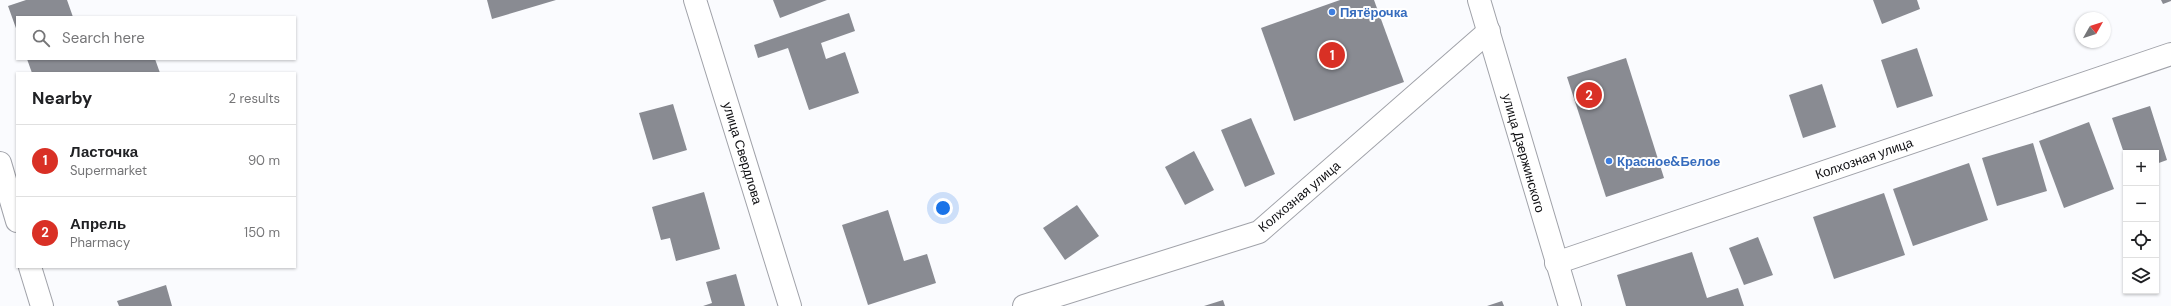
<!DOCTYPE html>
<meta charset="utf-8">
<style>
:root{--surface:#fff;--page:#f6f6f6;--text:#202124;--muted:#757577;--line:#e0e0e0;--accent:#d93025}
body{margin:0;font-family:"DM Sans",sans-serif;background:var(--page);color:var(--text)}
.controls{position:absolute;right:12px;bottom:12px;display:grid;overflow:hidden;border-radius:0px;box-shadow:0 1px 3px #0004}
.controls button{width:36px;height:36px;display:grid;place-items:center;padding:0;border:0;border-bottom:1px solid var(--line);background:var(--surface);color:var(--text);font:20px sans-serif}
.compass{position:absolute;left:2075px;top:12px;width:36px;height:36px;border-radius:50%;background:var(--surface);box-shadow:0 1px 3px #0004;rotate:51deg}
.you{position:absolute;left:943px;top:208px;width:14px;height:14px;margin:-10px;border:3px solid #fff;border-radius:50%;background:#1a73e8;box-shadow:0 0 0 6px #1a73e833}
.badge{display:grid;place-items:center;width:26px;height:26px;border-radius:50%;background:var(--accent);color:#fff;font-size:13px;font-weight:700}
.pin{position:absolute;translate:-50% -50%;border:2px solid #fff;box-shadow:0 1px 4px #0006}
.list{margin:0;padding:0;list-style:none}
h2{display:flex;justify-content:space-between;align-items:center;height:52px;margin:0;padding:0 16px;font-size:17px}
h2 small{font-size:13px;font-weight:400;color:var(--muted)}
.list li{display:grid;grid-template-columns:26px 1fr auto;gap:12px;align-items:center;box-sizing:border-box;height:72px;padding:0 16px;border-top:1px solid var(--line)}
.list b{display:block;font-size:15px;white-space:nowrap}
.list p{margin:0;font-size:13px;white-space:nowrap;color:var(--muted)}
.list em{font-size:13px;font-style:normal;color:var(--muted)}
.icon{flex:none;width:22px;height:22px;fill:none;stroke:currentColor;stroke-width:2;stroke-linecap:round;stroke-linejoin:round}
.map{position:relative;flex:none;width:2171px;height:306px;overflow:hidden}
.search{position:absolute;background:var(--surface);box-shadow:0 1px 3px #0004;left:16px;top:16px;width:280px;height:44px;display:flex;align-items:center;gap:10px;box-sizing:border-box;padding:0 14px;border-radius:0px;color:var(--muted);font-size:15px}
.panel{position:absolute;background:var(--surface);box-shadow:0 1px 3px #0004;left:16px;top:72px;width:280px;height:196px;border-radius:0px}
.map>svg:first-child{display:block}
.building{fill:#898b92}
.lines{fill:none;stroke-linecap:round;stroke-linejoin:round}
.street-casing{stroke:#a0a2a9;stroke-width:24}
.secondary-casing{stroke:#a0a2a9;stroke-width:24}
.street{stroke:#fff;stroke-width:22}
.secondary{stroke:#fff;stroke-width:22}
.shop-dot{fill:#3f7fe0;stroke:#fff;stroke-width:1.5}
.labels{text-anchor:middle;stroke-width:4;stroke-linejoin:round;paint-order:stroke}
.shop-label{font-size:13px;font-weight:bold;fill:#366cbe;stroke:#fff;text-anchor:start}
.street-label{font-size:13px;fill:#0f0f12;stroke:#fff}
</style>
<div class="map">
<svg width="2171" height="306" viewBox="0 0 2171 306">
<rect width="100%" height="100%" fill="#fafbfe"/>
<g class="building">
<path d="M26,0H67L73,17H17V31L8,6Z"/>
<path d="M487,0H556L492,19Z"/>
<path d="M773,0H827L780,18Z"/>
<path d="M1340,0H1374L1404,82L1294,121L1261,28Z"/>
<path d="M1873,0H1917L1920,9L1882,24Z"/>
<path d="M2161,0H2171V1L2163,4Z"/>
<path d="M849,13L855,31L821,43L826,59L845,52L859,93L809,110L788,48L758,58L754,45Z"/>
<path d="M1917,48L1933,96L1897,108L1881,60Z"/>
<path d="M1626,58L1664,178L1606,197L1567,77Z"/>
<path d="M27,59H155L160,73H32Z"/>
<path d="M1822,84L1836,127L1803,138L1789,95Z"/>
<path d="M673,104L687,150L653,160L639,113Z"/>
<path d="M2150,106L2167,160L2156,164V153H2126V159L2112,118Z"/>
<path d="M1251,118L1275,174L1245,187L1221,130Z"/>
<path d="M2089,122L2114,189L2064,208L2039,141Z"/>
<path d="M2033,143L2047,191L1997,206L1982,158Z"/>
<path d="M1194,151L1214,190L1185,205L1165,167Z"/>
<path d="M1969,163L1988,220L1913,246L1893,189Z"/>
<path d="M704,192L720,249L676,261L670,238L661,240L652,207Z"/>
<path d="M1884,193L1905,255L1834,279L1813,217Z"/>
<path d="M1077,205L1099,236L1065,260L1043,228Z"/>
<path d="M888,210L904,261L927,254L936,283L868,305L842,225Z"/>
<path d="M1758,237L1773,275L1744,285L1729,248Z"/>
<path d="M1692,252L1707,298L1738,288L1744,306H1626L1617,275Z"/>
<path d="M736,274L745,306H703L712,303L706,282Z"/>
<path d="M166,285L172,306H119L117,301Z"/>
<path d="M1223,300L1225,306H1204Z"/>
<path d="M1502,301L1504,306H1487Z"/>
</g>
<g class="lines">
<g class="street-casing">
<g id="street">
<path d="M695,0L790,306"/>
<path d="M0,163L17,221"/>
<path d="M1556,263L2171,54"/>
<path d="M30,267L42,306"/>
<path d="M1024,306L1259,232L1489,31"/>
</g>
</g>
<g class="secondary-casing">
<path id="secondary" d="M1479,0L1570,306"/>
</g>
<use href="#street" class="street"/>
<use href="#secondary" class="secondary"/>
</g>
<g class="shop-dot">
<circle cx="1332" cy="12" r="4"/>
<circle cx="1609" cy="161" r="4"/>
</g>
<g class="labels">
<g class="shop-label">
<text x="1340" y="17">Пятёрочка</text>
<text x="1617" y="166">Красное&amp;Белое</text>
</g>
<g class="street-label">
<text transform="translate(743 153) rotate(73)" y="5">улица Свердлова</text>
<text transform="translate(1524 153) rotate(74)" y="5">улица Дзержинского</text>
<text transform="translate(1864 158) rotate(-19)" y="5">Колхозная улица</text>
<text transform="translate(1299 196) rotate(-40)" y="5">Колхозная улица</text>
</g>
</g>
</svg>
<div class="controls">
<button>+</button>
<button>−</button>
<button><svg class="icon" aria-label="locate" viewBox="0 0 24 24"><circle cx="12" cy="12" r="6"/><path d="M12 2v4M12 18v4M2 12h4M18 12h4"/></svg></button>
<button><svg class="icon" aria-label="layers" viewBox="0 0 24 24"><path d="M12 4l9 5-9 5-9-5zM3 14l9 5 9-5"/></svg></button>
</div>
<svg class="compass" viewBox="-18 -18 36 36"><path d="M0-13l5 13h-10z" fill="#e53935"/><path d="M0 13l5-13h-10z" fill="#757577"/></svg>
<div class="you"></div>
<div class="pin badge" style="left:1332px;top:55px">1</div>
<div class="pin badge" style="left:1589px;top:95px">2</div>
<div class="search"><svg class="icon" aria-label="search" viewBox="0 0 24 24"><circle cx="10" cy="10" r="6"/><path d="M15 15l6 6"/></svg>Search here</div>
<section class="panel">
<h2>Nearby<small>2 results</small></h2>
<ul class="list">
<li><span class="badge">1</span><div><b>Ласточка</b><p>Supermarket</p></div><em>90 m</em></li>
<li><span class="badge">2</span><div><b>Апрель</b><p>Pharmacy</p></div><em>150 m</em></li>
</ul>
</section>
</div>
